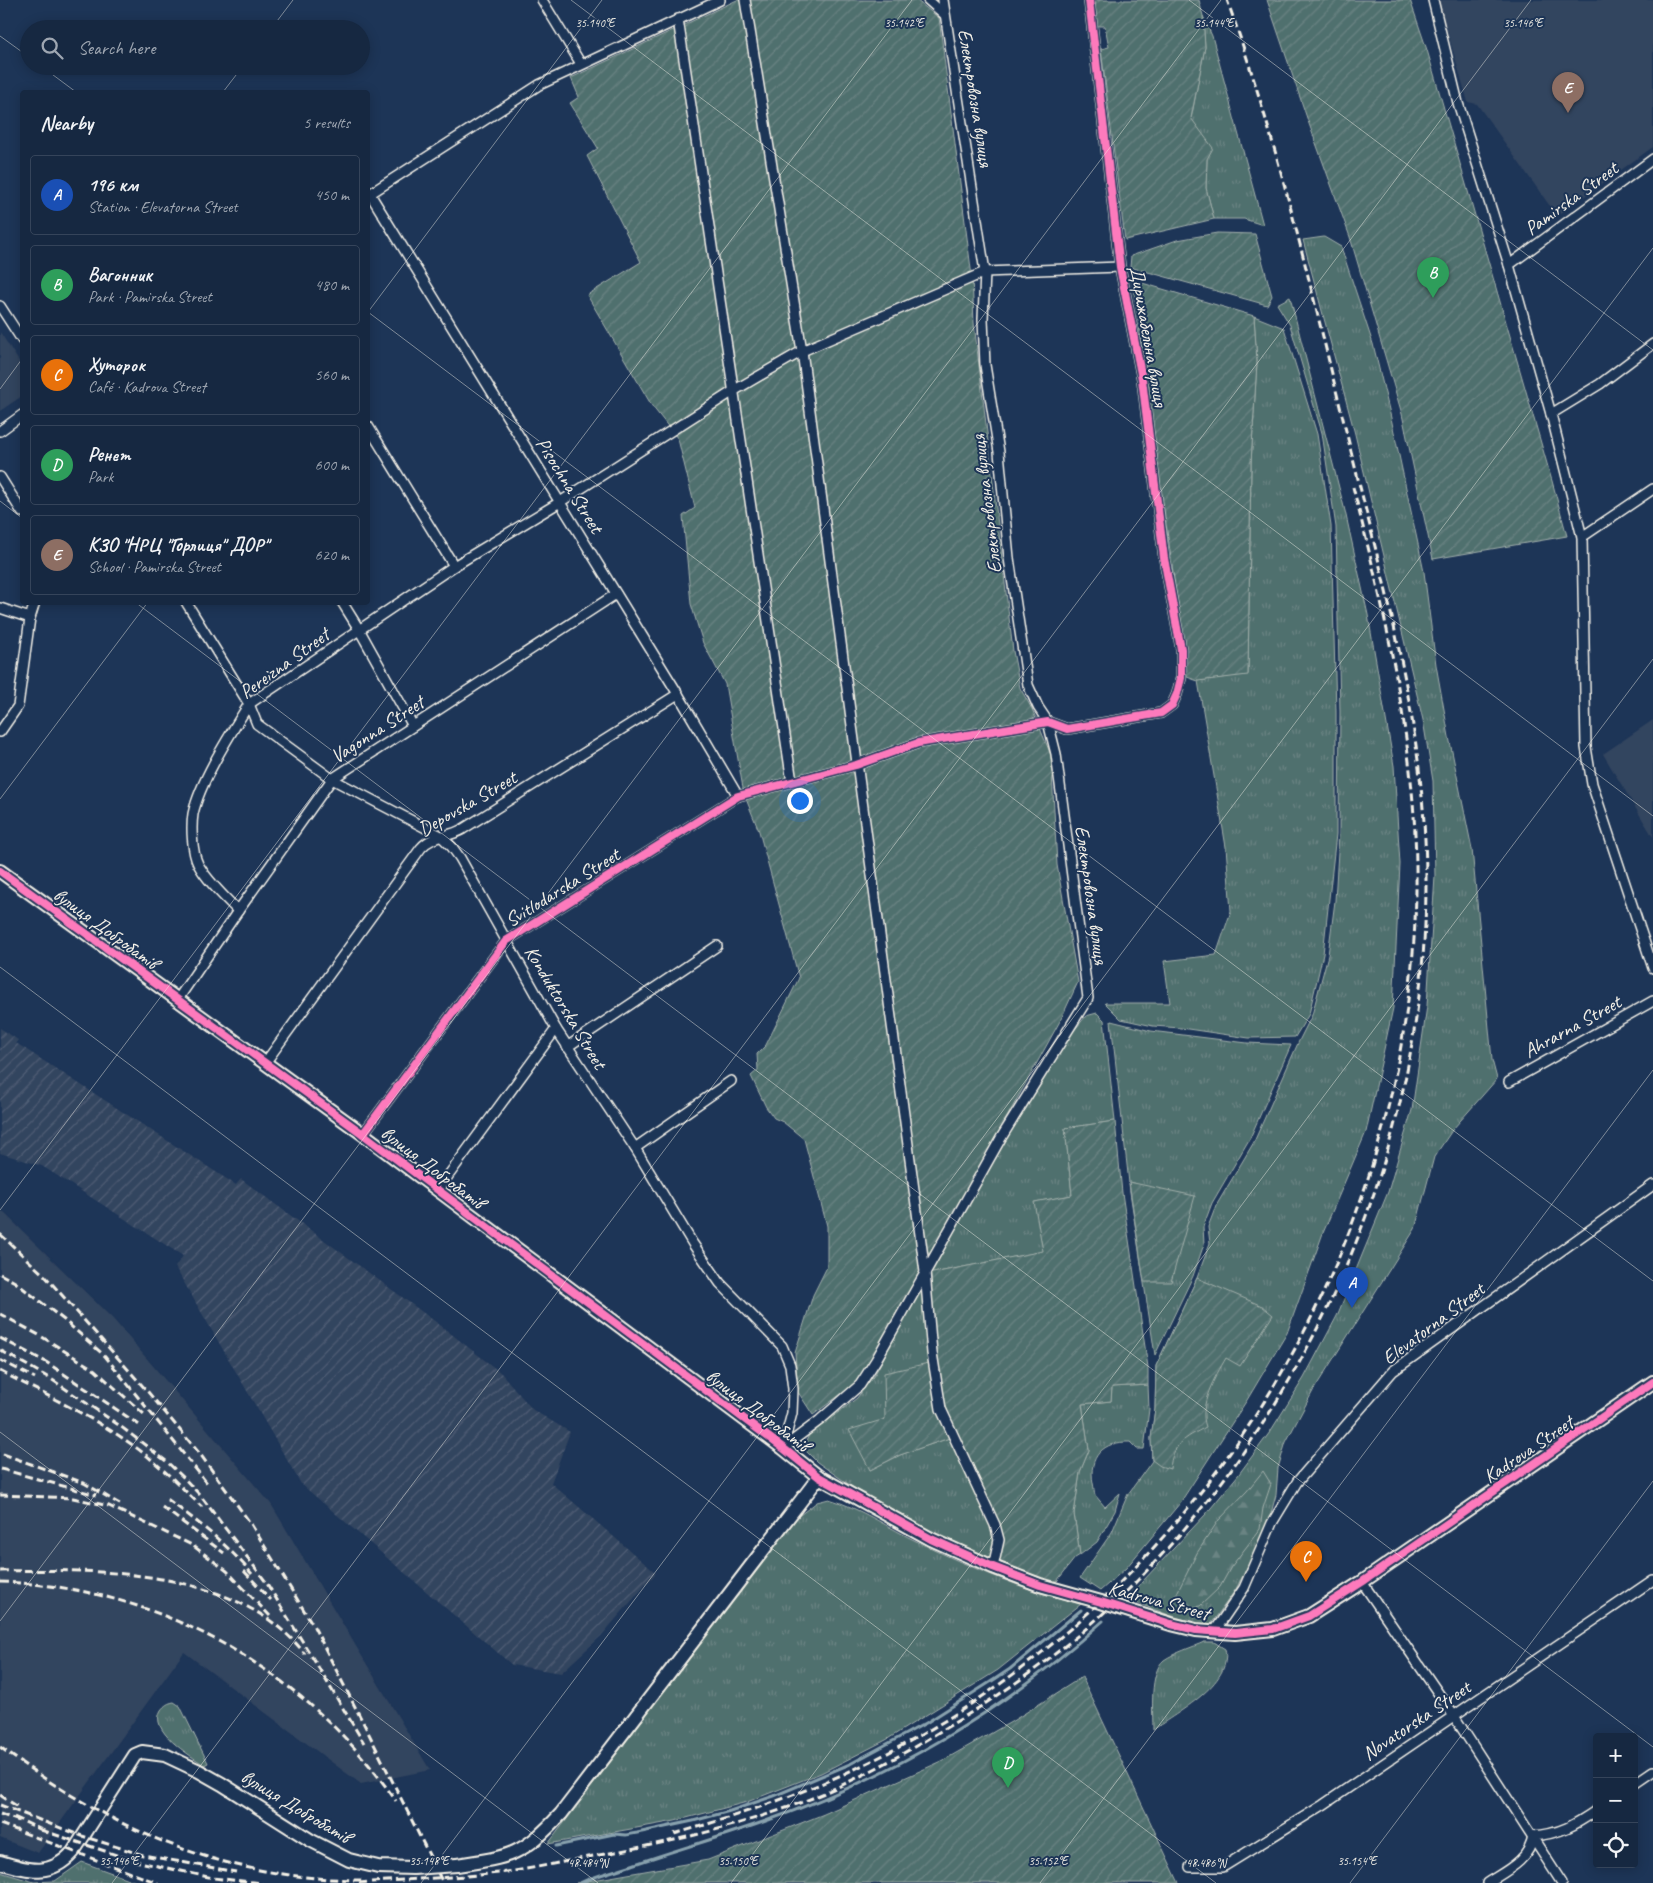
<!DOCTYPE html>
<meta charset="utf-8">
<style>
:root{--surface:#162841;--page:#23344c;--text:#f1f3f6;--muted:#9ea6b1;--line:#35445a;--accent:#ffd166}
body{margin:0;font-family:Caveat,sans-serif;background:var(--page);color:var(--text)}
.controls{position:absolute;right:15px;bottom:15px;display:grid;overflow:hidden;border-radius:5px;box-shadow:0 2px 12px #0003}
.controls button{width:45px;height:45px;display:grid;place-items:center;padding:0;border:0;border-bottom:1px solid var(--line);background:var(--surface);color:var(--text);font:25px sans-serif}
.you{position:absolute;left:799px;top:800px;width:18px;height:18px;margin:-12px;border:4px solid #fff;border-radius:50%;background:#1a73e8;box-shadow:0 0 0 8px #1a73e833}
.badge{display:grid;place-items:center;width:32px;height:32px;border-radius:50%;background:var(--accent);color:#fff;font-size:16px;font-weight:700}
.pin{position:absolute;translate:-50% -41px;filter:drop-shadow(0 1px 2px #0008)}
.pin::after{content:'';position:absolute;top:26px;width:18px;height:15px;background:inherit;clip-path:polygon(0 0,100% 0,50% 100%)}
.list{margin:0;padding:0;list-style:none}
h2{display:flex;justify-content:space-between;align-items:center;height:65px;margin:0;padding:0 20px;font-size:21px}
h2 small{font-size:16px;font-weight:400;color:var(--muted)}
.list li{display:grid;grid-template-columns:32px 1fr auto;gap:15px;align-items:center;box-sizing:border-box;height:80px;margin:0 10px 10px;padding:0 10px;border:1px solid var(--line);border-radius:5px}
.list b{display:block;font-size:19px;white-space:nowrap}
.list p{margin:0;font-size:16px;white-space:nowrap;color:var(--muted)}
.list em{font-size:16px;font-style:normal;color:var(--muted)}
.icon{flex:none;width:28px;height:28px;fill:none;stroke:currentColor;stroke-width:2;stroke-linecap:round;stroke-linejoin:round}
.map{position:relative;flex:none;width:1653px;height:1883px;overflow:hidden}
.search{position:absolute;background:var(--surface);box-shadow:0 2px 12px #0003;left:20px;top:20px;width:350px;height:55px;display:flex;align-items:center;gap:12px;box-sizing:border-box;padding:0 18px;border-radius:28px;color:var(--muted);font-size:19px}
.panel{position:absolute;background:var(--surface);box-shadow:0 2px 12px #0003;left:20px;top:90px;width:350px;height:515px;border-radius:5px}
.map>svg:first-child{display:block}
.built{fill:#32445e}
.industrial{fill:url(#industrial-furrows)}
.grass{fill:url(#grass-tufts);stroke:#a2b0ab}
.forest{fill:url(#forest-firs);stroke:#a2b0ab}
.garden{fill:url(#garden-furrows);stroke:#a2b0ab}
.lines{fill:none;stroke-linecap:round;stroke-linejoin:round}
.stream{stroke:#89a2ae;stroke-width:3}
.street-casing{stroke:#f4f1e8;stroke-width:12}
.secondary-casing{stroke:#f4f1e8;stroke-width:16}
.street{stroke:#1d3557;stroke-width:9}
.secondary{stroke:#1d3557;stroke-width:12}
.rail{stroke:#f4f1e8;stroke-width:3;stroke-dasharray:8 4;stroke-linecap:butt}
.secondary-bridge-casing{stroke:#f4f1e8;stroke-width:16;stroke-linecap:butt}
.secondary-bridge{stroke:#1d3557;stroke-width:12}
.cycleway-casing{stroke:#1d3557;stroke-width:11}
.cycleway{stroke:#fd7abc;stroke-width:8}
.ticks{fill:none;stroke:#f4f1e8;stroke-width:1;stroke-opacity:0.45}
.labels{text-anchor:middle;stroke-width:4;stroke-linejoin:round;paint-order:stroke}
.street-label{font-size:20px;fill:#f4f1e8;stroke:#1d3557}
.ticks-label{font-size:12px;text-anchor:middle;fill:#f4f1e8;stroke:#1d3557;stroke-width:4;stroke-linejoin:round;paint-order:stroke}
</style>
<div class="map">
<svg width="1653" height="1883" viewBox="0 0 1653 1883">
<defs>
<pattern id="industrial-furrows" width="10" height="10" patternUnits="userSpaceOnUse" patternTransform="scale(1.25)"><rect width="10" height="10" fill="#32445e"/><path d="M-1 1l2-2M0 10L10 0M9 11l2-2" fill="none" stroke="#505f75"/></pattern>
<pattern id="grass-tufts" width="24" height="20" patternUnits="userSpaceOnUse" patternTransform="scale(1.25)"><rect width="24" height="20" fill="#506f6e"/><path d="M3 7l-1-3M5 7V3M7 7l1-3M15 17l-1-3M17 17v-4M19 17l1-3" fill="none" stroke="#6a8483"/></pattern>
<pattern id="forest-firs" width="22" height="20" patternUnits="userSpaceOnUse" patternTransform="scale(1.25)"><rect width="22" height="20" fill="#506f6e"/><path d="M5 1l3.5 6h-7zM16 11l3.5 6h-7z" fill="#6a8483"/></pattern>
<pattern id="garden-furrows" width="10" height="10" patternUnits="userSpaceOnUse" patternTransform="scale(1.25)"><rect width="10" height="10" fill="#506f6e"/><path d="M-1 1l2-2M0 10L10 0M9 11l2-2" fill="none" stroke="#6a8483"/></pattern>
</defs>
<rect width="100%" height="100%" fill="#1d3557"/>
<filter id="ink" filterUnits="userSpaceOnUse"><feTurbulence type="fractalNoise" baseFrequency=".02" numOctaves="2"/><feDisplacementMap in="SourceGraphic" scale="10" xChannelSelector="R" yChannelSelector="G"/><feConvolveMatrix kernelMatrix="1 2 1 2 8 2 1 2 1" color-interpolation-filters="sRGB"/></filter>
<g filter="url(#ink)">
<g class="built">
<path d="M1438,0H1653V147L1557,216L1477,104L1468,102Z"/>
<path d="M0,332L22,366V396L0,411Z"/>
<path d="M1653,720V837L1603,754Z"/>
<path d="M0,1209L113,1319L271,1504L430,1770L361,1784L184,1652L38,1853L0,1838Z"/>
</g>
<path class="industrial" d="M0,1028L18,1040L16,1043L236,1185L241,1179L440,1325L501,1373L533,1410L570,1432L551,1483L656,1573L601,1636L561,1673L512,1665L301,1484L175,1267L183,1256L42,1166L0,1153Z"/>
<g class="grass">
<path d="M1203,16L1212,36L1263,225L1244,219H1214L1206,188L1207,159L1191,119L1205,47Z"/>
<path d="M1324,237L1341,247L1373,344L1391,418L1424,572L1436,665L1449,737L1472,849L1492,1060L1497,1079L1453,1129L1434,1157L1415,1229L1313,1391L1286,1442L1278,1468L1276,1495L1266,1531L1236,1589L1209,1627L1169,1615L1126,1599L1206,1514L1239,1474L1270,1432L1304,1378L1337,1316L1388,1192L1412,1110L1427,1006L1435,876L1433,781L1423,720L1355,434L1303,240Z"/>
<path d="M1290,297L1345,511L1368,615L1394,766L1400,864L1393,1008L1366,1132L1323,1233L1287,1333L1247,1400L1180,1503L1126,1568L1100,1591L1080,1578L1112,1532L1128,1494L1152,1461L1151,1438L1155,1409L1156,1366L1197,1278L1210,1243L1208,1227L1216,1206L1254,1142L1299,1041L1312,1015L1328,955L1335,901L1339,835L1340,712L1336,527L1322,433L1290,325L1277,304Z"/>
<path d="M1254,316L1284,328L1317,434L1331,526L1336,712V834L1323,954L1309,1014L1295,1037L1249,1038L1181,1028L1153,1026L1121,1019L1105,1003H1170L1164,961L1216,955L1231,911L1226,847L1198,681L1248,674L1251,463L1257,362Z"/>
<path d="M1097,1013L1104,1020L1115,1121L1065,1128L1072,1195L1035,1202L1044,1251L928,1274L938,1358L933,1362L885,1419L870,1470L900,1455L958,1435L1000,1525L1003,1541L998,1565L891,1514L817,1462L803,1448L809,1435L857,1398L875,1374L925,1280L1028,1099L1067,1039L1086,1016Z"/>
<path d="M1111,1021L1151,1031L1247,1043L1291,1045L1250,1138L1212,1203L1203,1227L1204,1244L1193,1276L1155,1355L1130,1192Z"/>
<path d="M1148,1385L1149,1409L1144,1449H1137L1130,1442C1103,1441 1088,1457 1093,1483C1094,1487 1094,1492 1095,1495C1098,1499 1102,1503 1105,1507L1120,1493L1115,1511L1097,1542L1080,1555L1074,1514L1080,1472L1089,1450L1082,1404L1111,1401L1112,1387Z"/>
<path d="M829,1499C860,1508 889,1528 918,1542C971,1568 1024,1590 1081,1604L998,1670L886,1740L821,1773L747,1802L675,1821L548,1844L796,1518L817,1502Z"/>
<path d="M1204,1642H1214L1225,1649C1233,1684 1177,1712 1153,1730C1153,1712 1149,1672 1164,1660C1174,1653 1193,1647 1204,1642Z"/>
<path d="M174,1702L180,1706L208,1763L204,1765C190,1755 148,1731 161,1710C165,1705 168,1703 174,1702Z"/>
<path d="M82,1862L139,1883H0V1872L34,1882L55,1881Z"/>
</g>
<path class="forest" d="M1263,1471L1271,1484L1263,1508L1260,1529L1231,1567L1220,1587L1200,1606L1176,1610L1174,1599L1197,1553L1218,1521L1247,1491Z"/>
<g class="garden">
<path d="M737,0H916L939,18L972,277L974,323L1013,651L1020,688L1032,709L1051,755L1057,865L1078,982L1060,1021L874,1358L853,1385L813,1415L798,1392L795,1353L813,1295L827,1267V1226L804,1139L783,1122L774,1118L766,1107L751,1076L758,1070L757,1054L766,1045L799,978L759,831L744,794L725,684L703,643L691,604L683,516L695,508L678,439L652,406L587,295L641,262L587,156L598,148L570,103L579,97L571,78Z"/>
<path d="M1092,0H1199L1203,16L1205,47L1191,118L1213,148L1207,159L1206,188L1214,219L1125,240L1101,49L1109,47L1105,26H1096Z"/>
<path d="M1267,0H1410L1427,50L1552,481L1567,536L1433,559L1402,414L1350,237L1308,121Z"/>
<path d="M1217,233L1255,234L1272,296L1267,305L1130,267L1131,256L1177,240Z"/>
<path d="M1132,280L1254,316L1257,362L1251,463L1248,675L1198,681L1187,677C1186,637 1176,598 1171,558C1157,465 1147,372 1132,280Z"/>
<path d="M1115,1121L1122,1193L1148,1367V1385L1112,1387L1111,1401L1082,1404L1089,1450L1080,1472L1074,1514L1080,1555L1075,1558L1057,1581H1040L998,1565L1003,1541L1000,1525L958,1435L900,1455L870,1470L849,1430L885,1419L884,1373L933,1362L938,1358L928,1274L1043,1251L1034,1202L1072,1195L1065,1128Z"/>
<path d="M1129,1182L1195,1196L1171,1282H1144Z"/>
<path d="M1197,1278L1262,1306L1273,1315L1240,1366L1226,1358C1215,1377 1198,1405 1206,1427C1185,1438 1172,1444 1170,1469L1160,1466L1152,1460L1151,1438L1155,1409L1156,1366Z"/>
<path d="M1082,1677L1179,1883H576L708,1860L824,1814L942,1761L1011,1722Z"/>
</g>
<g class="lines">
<g class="stream">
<path d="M556,1846L614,1834L626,1835L637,1833L693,1821L730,1811L774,1796L850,1764L926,1723L995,1679L1010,1669L1081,1610"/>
<path d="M580,1883C594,1876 611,1872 626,1867C672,1851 718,1838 763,1822C892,1777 1002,1712 1103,1621"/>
</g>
<g class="street-casing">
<g id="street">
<path d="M542,0L581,64"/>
<path d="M745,0L802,351L925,1272L932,1353L941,1409L995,1525L999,1540L993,1567"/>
<path d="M928,0L945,15"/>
<path d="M1433,0L1458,103L1509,265L1551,414L1582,537L1586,747L1592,784L1653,968"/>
<path d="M678,19L792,782"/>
<path d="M370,194L678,694L738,796"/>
<path d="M368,195L539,85L720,0"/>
<path d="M1509,265L1653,159"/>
<path d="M0,306L22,340"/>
<path d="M1551,414L1600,384L1653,344"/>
<path d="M368,426L454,566"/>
<path d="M0,431L22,415"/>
<path d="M0,477L22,512"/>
<path d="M1582,537L1653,489"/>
<path d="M186,602L249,704L257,724L332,779L441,836L452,847L460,858L556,1029L635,1148L693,1244L720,1283L782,1346L790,1365L793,1389L792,1413L783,1447"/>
<path d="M342,602L360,631L413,726"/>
<path d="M0,608L30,618"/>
<path d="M0,732L18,706L30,618L35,602"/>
<path d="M238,911C225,897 207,881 198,864C192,852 191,827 193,814C200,781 231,733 249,704L454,566L560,502L735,390L802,351L985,272L1120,267"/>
<path d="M178,999L238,911L332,779L616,594"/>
<path d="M567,1047L717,946"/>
<path d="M265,1063L421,848C435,833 446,839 463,829L678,694"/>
<path d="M1509,1082L1653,1001"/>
<path d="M363,1134L506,941L738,796L856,765L918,743L1048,722L1067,729L1161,713L1172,705L1177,694L1181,678V649L1164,558L1142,379L1120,267L1089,0"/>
<path d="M635,1148L731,1081"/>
<path d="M437,1191L556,1029"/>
<path d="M783,1448L820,1420L860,1385L876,1360L1001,1138L1088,998L1056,754L1048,722L1038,707L1028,685L1009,558L999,452L985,365L983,319L985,272L943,0"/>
<path d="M1362,1582L1454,1716L1562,1883"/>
<path d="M1214,1632L1244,1588L1272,1523L1297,1482L1393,1371L1653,1185"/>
<path d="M1634,1784L1653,1771"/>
<path d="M1190,1867H1223L1323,1805L1653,1580"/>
<path d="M1487,1883C1506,1871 1530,1860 1533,1836C1560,1834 1575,1825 1597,1810"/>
</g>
</g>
<g class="secondary-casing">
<g id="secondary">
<path d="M0,871L363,1134L783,1448L819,1477L931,1539L993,1567L1040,1585L1101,1602L1171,1624L1196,1630L1235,1633L1273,1629L1309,1616L1362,1582L1653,1382"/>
<path d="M0,1862C29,1871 51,1877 73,1852L135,1755L142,1752L165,1755L199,1771L222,1784L310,1840L349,1860L378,1867L413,1868"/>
<path d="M457,1865C511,1857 523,1855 561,1814L819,1477"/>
</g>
</g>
<use href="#street" class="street"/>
<use href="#secondary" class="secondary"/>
<g class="rail">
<path d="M0,1234L45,1276L148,1392L200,1454L251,1524L313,1625L367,1730L443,1883"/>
<path d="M0,1274L15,1282L64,1320L105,1356L207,1483"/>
<path d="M0,1314L39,1335L95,1370L145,1415"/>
<path d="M0,1338L46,1362L141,1426"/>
<path d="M0,1350L51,1379L120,1426L166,1461L183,1477L200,1495L266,1582L328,1683"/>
<path d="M0,1360L35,1378"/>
<path d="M0,1371C45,1395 92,1416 134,1446C159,1464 180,1486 202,1507"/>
<path d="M3,1454L84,1483L123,1506"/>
<path d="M1,1469L96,1495"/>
<path d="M0,1495L73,1498L109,1506L192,1545L227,1571L270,1616"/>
<path d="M167,1499C198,1522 227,1544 252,1574"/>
<path d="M162,1507L224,1553"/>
<path d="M0,1571C99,1569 238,1568 305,1654"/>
<path d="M244,1571L271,1600"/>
<path d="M0,1582C159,1586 307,1671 396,1801"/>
<path d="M324,1677L364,1743"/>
<path d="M0,1747C111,1830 224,1880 365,1880"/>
<path d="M0,1795L18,1807"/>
<path d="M0,1805L82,1836L143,1855L236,1872"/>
<path d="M0,1814L19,1821"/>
<path d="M14,1817L48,1833"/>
<path d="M0,1824L158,1883"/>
<path d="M41,1830L135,1861L213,1878L262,1883"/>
<path d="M674,1834C762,1809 847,1778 926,1732C1223,1558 1410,1235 1416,891C1418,753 1387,620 1353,487"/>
<path d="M359,1883C406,1879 453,1878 499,1873C533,1869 566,1861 599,1855C667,1843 732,1828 797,1804C848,1785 897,1758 944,1729C1010,1690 1072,1645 1127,1591C1314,1405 1426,1145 1426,881C1426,729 1385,588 1349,443C1312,294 1279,144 1227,0"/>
</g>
<g class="secondary-bridge-casing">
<path id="secondary-bridge" d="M413,1868L457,1865"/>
</g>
<use href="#secondary-bridge" class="secondary-bridge"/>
<g class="cycleway-casing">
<g id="cycleway">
<path d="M0,871L363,1134L783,1448L819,1477L931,1539L993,1567L1040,1585L1101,1602L1171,1624L1196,1630L1235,1633L1273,1629L1309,1616L1362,1582L1653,1382"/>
<path d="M363,1134L506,941L738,796L856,765L918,743L1048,722L1067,729L1161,713L1172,705L1177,694L1181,678V649L1164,558L1142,379L1120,267L1089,0"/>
</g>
</g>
<use href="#cycleway" class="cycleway"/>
</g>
</g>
<path class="ticks" d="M571,0L1653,816M1189,0L1653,350M271,29L293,0M0,36L29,57M41,66L76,92M223,92L243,66M368,312L602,0M368,312L1653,1281M0,389L22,359M0,501L22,518M135,602L1653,1747M0,799L148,602M0,967L1216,1883M0,1210L912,0M0,1432L598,1883M0,1621L1221,0M112,1883L1531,0M421,1883L1653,248M731,1883L1653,659M1040,1883L1653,1070M1350,1883L1653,1481"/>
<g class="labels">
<g class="street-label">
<text transform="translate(976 98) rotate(81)" y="7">Електровозна вулиця</text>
<text transform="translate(1571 198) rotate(-36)" y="7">Pamirska Street</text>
<text transform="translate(1149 336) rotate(80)" y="7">Дирижабельна вулиця</text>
<text transform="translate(570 485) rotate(58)" y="7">Pisochna Street</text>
<text transform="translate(986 504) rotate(-97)" y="7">Електровозна вулиця</text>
<text transform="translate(284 663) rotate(-36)" y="7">Pereizna Street</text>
<text transform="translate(377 729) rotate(-33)" y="7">Vagonna Street</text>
<text transform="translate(467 803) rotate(-30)" y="7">Depovska Street</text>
<text transform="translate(562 887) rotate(-32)" y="7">Svitlodarska Street</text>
<text transform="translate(1092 895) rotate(82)" y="7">Електровозна вулиця</text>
<text transform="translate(106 928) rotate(36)" y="7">вулиця Добробатів</text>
<text transform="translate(566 1007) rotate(59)" y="7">Konduktorska Street</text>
<text transform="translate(1572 1026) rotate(-29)" y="7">Ahrarna Street</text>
<text transform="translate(433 1167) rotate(37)" y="7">вулиця Добробатів</text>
<text transform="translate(1433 1323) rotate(-37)" y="7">Elevatorna Street</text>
<text transform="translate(758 1410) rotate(37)" y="7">вулиця Добробатів</text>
<text transform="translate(1528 1449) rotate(-34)" y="7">Kadrova Street</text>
<text transform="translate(1159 1600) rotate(15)" y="7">Kadrova Street</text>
<text transform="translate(1416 1720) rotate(-34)" y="7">Novatorska Street</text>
<text transform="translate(296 1806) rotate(31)" y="7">вулиця Добробатів</text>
</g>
</g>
<g class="ticks-label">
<text x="595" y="27">35.140°E</text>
<text x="904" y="27">35.142°E</text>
<text x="1214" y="27">35.144°E</text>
<text x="1523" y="27">35.146°E</text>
<text x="119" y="1865">35.146°E</text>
<text x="429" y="1865">35.148°E</text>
<text x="738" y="1865">35.150°E</text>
<text x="1048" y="1865">35.152°E</text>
<text x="1357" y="1865">35.154°E</text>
<text x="588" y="1867">48.484°N</text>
<text x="1206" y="1867">48.486°N</text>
</g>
</svg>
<div class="controls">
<button>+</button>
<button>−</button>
<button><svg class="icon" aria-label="locate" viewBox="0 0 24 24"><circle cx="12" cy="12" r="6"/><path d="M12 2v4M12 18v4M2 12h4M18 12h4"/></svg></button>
</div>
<div class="you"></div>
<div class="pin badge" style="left:1352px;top:1308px;background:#1a4fb4">A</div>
<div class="pin badge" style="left:1433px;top:298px;background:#2e9e5b">B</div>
<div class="pin badge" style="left:1306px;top:1582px;background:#e8710a">C</div>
<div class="pin badge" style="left:1008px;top:1788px;background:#2e9e5b">D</div>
<div class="pin badge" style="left:1568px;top:113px;background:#8d6e63">E</div>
<div class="search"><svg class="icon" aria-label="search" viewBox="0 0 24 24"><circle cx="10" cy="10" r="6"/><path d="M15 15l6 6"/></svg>Search here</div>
<section class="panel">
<h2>Nearby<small>5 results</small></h2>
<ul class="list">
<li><span class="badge" style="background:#1a4fb4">A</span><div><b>196 км</b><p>Station · Elevatorna Street</p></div><em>450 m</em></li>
<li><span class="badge" style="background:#2e9e5b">B</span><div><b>Вагонник</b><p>Park · Pamirska Street</p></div><em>480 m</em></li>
<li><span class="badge" style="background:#e8710a">C</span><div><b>Хуторок</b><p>Café · Kadrova Street</p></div><em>560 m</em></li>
<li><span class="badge" style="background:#2e9e5b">D</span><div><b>Ренет</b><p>Park</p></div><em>600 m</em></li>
<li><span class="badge" style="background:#8d6e63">E</span><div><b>КЗО &quot;НРЦ &quot;Горлиця&quot; ДОР&quot;</b><p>School · Pamirska Street</p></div><em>620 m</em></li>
</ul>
</section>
</div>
